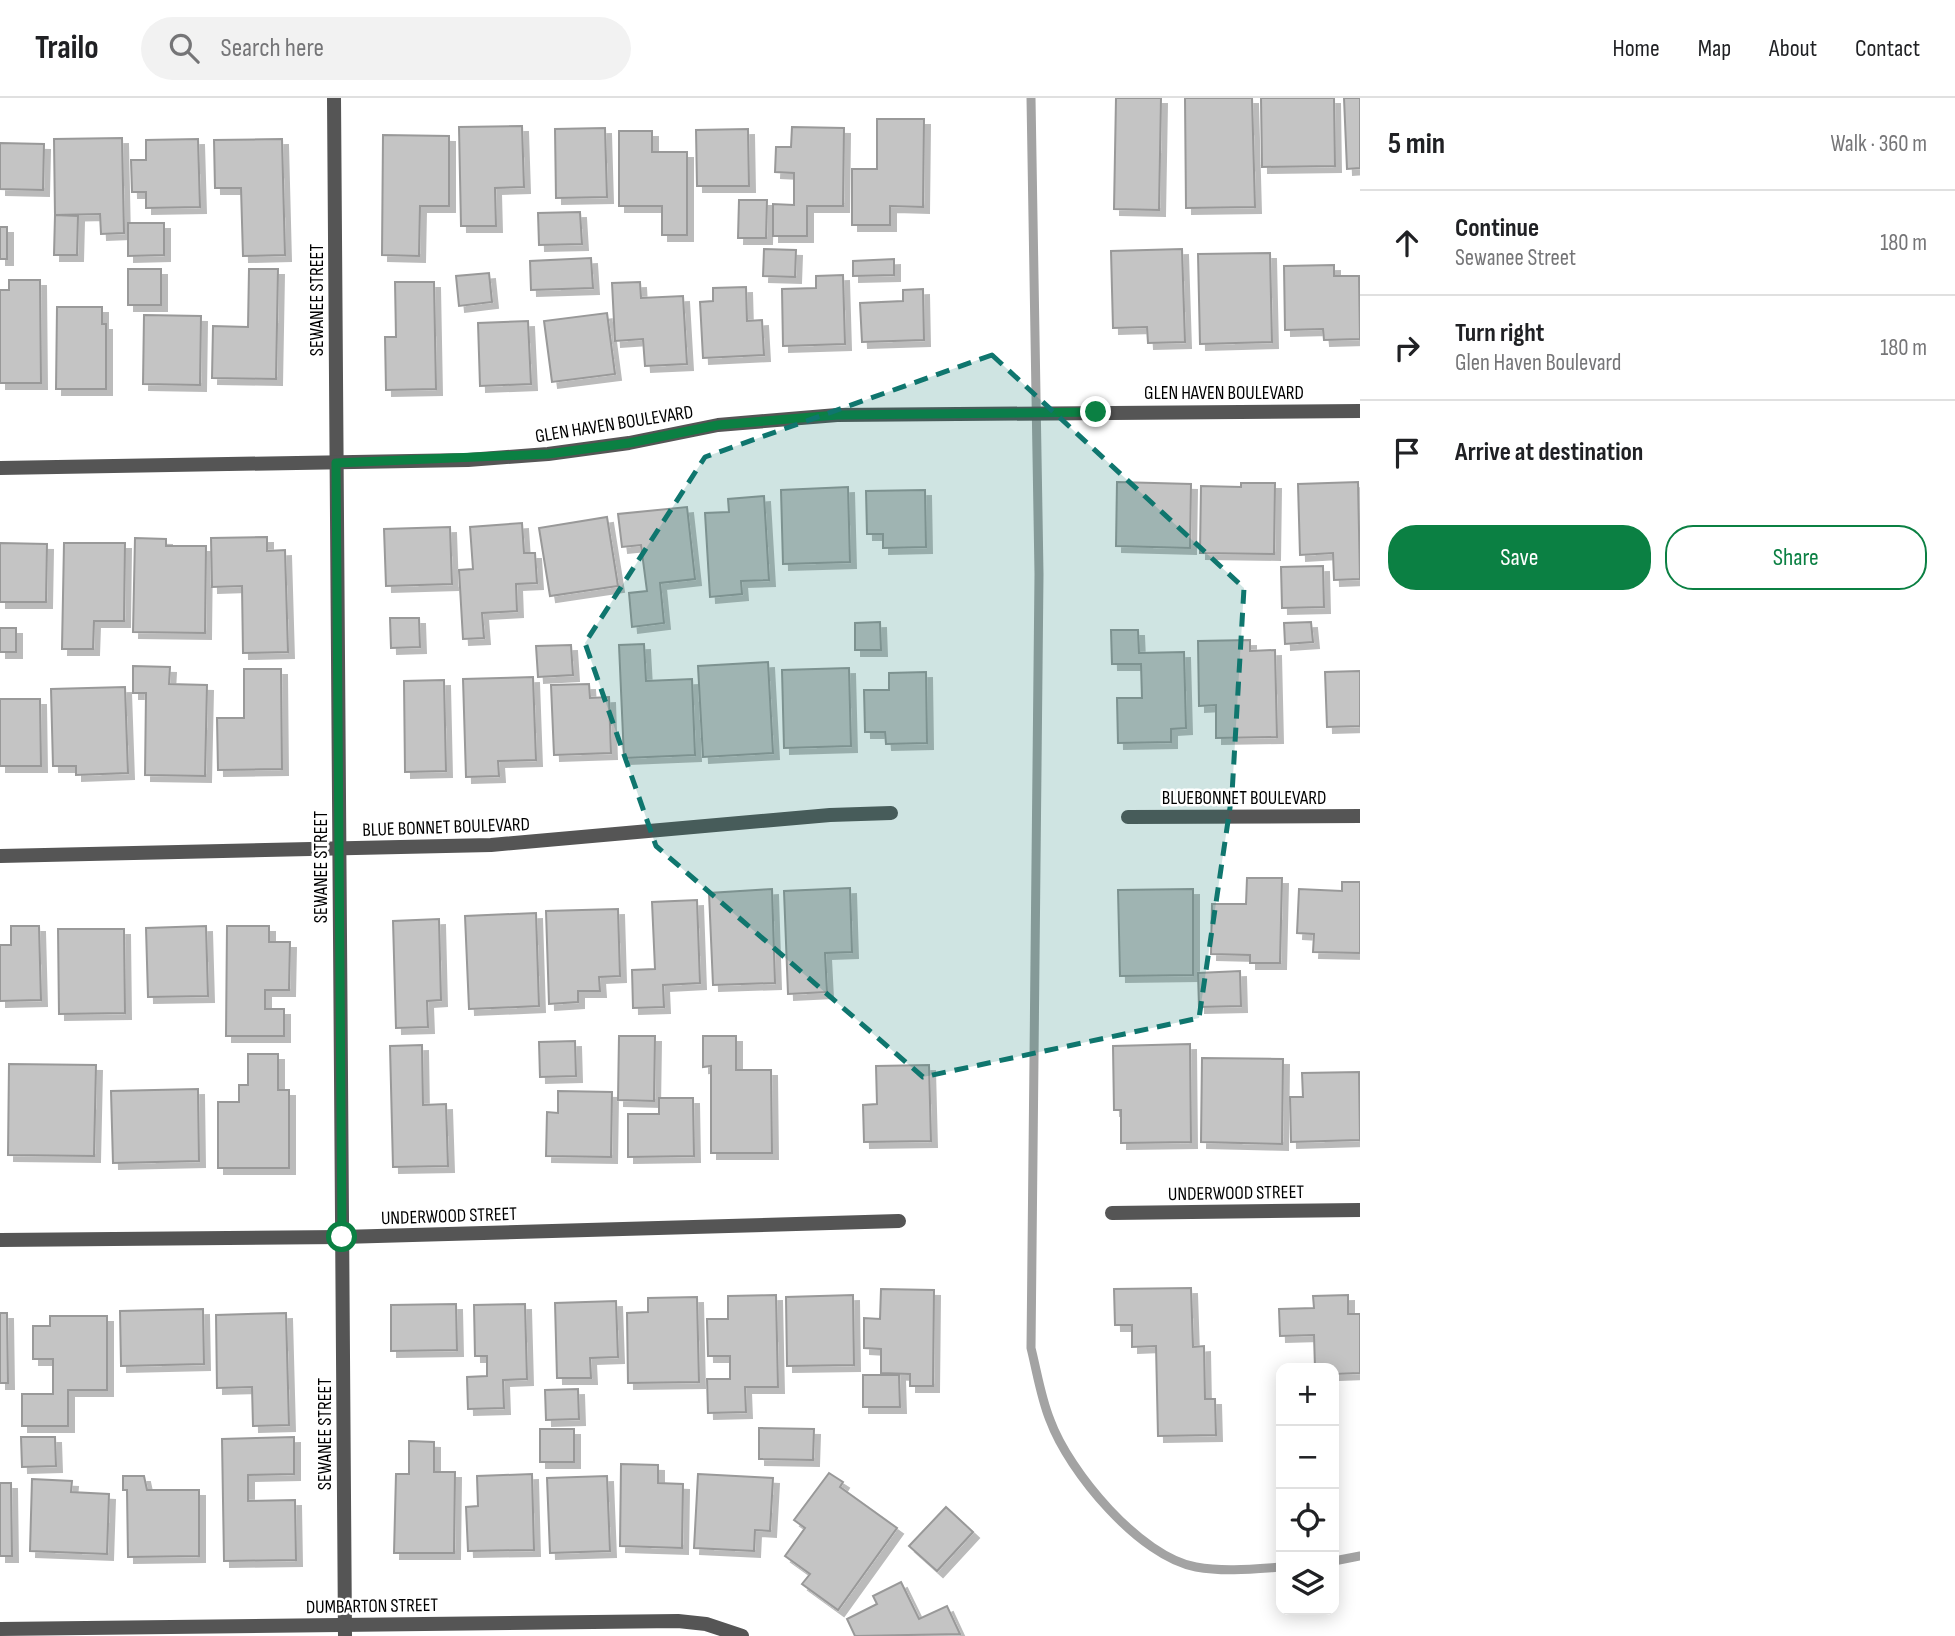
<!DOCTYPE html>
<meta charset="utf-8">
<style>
:root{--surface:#fff;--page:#f2f2f2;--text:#202124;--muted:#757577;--line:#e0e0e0;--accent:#0b8043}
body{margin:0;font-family:"Sofia Sans Condensed",sans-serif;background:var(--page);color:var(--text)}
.controls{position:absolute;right:21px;bottom:21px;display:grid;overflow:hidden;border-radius:14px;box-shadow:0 4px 18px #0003}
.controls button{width:63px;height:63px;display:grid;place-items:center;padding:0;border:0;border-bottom:2px solid var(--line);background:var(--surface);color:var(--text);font:35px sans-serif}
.stop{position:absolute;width:21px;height:21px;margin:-16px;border:5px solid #0b8043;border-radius:50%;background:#fff}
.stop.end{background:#0b8043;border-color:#fff;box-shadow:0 2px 7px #0008}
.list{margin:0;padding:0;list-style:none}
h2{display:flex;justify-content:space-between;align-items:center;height:91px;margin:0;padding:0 28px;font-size:30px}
h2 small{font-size:23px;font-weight:400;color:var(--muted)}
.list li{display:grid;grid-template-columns:46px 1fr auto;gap:21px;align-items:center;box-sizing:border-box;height:105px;padding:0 28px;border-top:2px solid var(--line)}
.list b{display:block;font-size:26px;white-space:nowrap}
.list p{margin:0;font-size:23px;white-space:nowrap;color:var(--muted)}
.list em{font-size:23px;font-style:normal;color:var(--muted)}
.actions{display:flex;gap:14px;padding:21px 28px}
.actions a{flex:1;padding:16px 0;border:2px solid var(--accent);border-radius:28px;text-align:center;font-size:24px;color:var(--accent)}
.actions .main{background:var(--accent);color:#fff}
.icon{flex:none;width:38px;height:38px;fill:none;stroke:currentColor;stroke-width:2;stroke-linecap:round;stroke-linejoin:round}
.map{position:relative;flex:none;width:1360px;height:1538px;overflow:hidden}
header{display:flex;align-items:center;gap:42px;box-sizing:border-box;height:98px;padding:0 35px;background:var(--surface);border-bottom:2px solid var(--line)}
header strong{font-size:33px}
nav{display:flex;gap:38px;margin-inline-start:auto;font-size:24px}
.search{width:490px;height:63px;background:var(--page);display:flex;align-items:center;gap:18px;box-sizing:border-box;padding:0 24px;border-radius:38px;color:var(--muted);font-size:26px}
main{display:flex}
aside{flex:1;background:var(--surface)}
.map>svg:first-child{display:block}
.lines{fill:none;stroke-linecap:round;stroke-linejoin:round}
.stream{stroke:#a3a3a3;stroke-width:9}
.building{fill:#c4c4c4;stroke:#999;stroke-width:2;filter:url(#shadow)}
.minor{stroke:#555;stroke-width:14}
.route{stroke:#0b8043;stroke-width:9}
.marked{fill:#0f766e;fill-opacity:0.2;stroke:#0f766e;stroke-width:5;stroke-dasharray:14 9;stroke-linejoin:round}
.labels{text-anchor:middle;stroke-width:5;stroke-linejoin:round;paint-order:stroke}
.street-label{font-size:19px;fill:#000;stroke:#fff}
</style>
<header>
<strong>Trailo</strong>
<div class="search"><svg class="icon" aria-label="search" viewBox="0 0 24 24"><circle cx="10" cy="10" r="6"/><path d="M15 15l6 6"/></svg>Search here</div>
<nav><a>Home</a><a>Map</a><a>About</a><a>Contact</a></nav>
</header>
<main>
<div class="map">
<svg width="1360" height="1538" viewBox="0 0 1360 1538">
<defs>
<filter id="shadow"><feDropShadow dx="6" dy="6" stdDeviation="0" flood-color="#0004"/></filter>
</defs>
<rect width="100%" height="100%" fill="#fff"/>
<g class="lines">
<g class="stream">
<path d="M1031,0L1039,476L1031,1250C1037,1274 1041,1300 1050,1322C1069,1374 1140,1459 1196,1469C1224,1474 1253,1471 1281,1469"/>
<path d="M1334,1463L1360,1458"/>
</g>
</g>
<g class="building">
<path d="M1116,0H1161L1159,112L1114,111Z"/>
<path d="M1185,0H1252L1255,109L1186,110Z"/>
<path d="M1261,0H1334L1335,68L1262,69Z"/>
<path d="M1344,0H1360V70L1347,71Z"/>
<path d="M877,21H924L923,109L890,108V127H852V71H877Z"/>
<path d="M522,28L524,89L495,90L496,128H461L459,29Z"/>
<path d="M792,29L844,30L843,108H807V138H773V106L794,107V75L775,74L776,49H791Z"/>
<path d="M605,30L607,99L556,100L555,31Z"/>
<path d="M748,31L749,88H697L696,32Z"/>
<path d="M619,33H652V54H687V137H662V108H619Z"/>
<path d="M383,37L449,38V108H420L419,158L382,157Z"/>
<path d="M122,40L124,135L101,136L100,116L55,117L54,41Z"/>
<path d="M198,41L200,109L146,110V94H132L131,62H146V42Z"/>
<path d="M282,41L285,157L243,158L241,90H215L214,42Z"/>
<path d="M0,45L44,46L43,92L0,91Z"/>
<path d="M739,102H767L766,140H738Z"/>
<path d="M580,114L582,146L539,147L538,115Z"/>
<path d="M55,117L78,118L77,157H54Z"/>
<path d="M128,125H164V157L128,158Z"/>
<rect x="0" y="129" width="7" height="32"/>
<path d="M764,151L796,152L795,179L763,178Z"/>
<path d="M1182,151L1185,244L1148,245L1147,229L1113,230L1111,153Z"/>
<path d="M1270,155L1272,244L1200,246L1198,156Z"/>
<path d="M591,160L593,190L531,192L530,163Z"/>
<path d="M894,161V177L853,178V163Z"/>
<path d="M1334,167V178H1359L1360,241L1324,242L1323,231L1285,232L1284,168Z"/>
<rect x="128" y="171" width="33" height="36"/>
<path d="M249,171H278L276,281L212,280L213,228L248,229Z"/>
<path d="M489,175L492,204L459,208L456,178Z"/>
<path d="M843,177L845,246L783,248L782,191L816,190V178Z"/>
<path d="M9,182H40L41,285H0V192H9Z"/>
<path d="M395,184H434L436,291L386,292L385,239H396Z"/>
<path d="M640,184L641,200L683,198L687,266L645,268L643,241L615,243L612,185Z"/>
<path d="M746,189L747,223L762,222L764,257L703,260L700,204L713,203V190Z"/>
<path d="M923,191L924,242L862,244L860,205L903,203V192Z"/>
<path d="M57,209H102V226H106V291H56Z"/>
<path d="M607,215L615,276L552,284L544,223Z"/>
<path d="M144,217L201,218L200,287L143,286Z"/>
<path d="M528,223L531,286L480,288L478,225Z"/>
<path d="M1117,384L1191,386L1190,450L1116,448Z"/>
<path d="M1358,384L1360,481L1334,482L1333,455L1300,457L1298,386Z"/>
<path d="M1241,385H1275L1274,456L1200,455L1201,388L1241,389Z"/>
<path d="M848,389L850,464L783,466L781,392Z"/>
<path d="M925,392L926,449L883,450V436H867L866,393Z"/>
<path d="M764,398L769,482L741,483L742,496L710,499L705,415L729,414L728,401Z"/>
<path d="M687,409L695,481L660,485L664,525L632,529L629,495L647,493L641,447L622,449L618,416Z"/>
<path d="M607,419L618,488L550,498L539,430Z"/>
<path d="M522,425L524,455H535L537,485L516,486L517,513L482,515L484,540L463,541L459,472L473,471L470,429Z"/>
<path d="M450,429L452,486L386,488L384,431Z"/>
<path d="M267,439V453L285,452L288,554L243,555L242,488L212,489L211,440Z"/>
<path d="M135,440L166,441V448H206L205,535L133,534Z"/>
<path d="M0,445L47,446L46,504H0Z"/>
<path d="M64,445H125L124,523H94L93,551H62Z"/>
<path d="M1323,468L1324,509L1282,510L1281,469Z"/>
<path d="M390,520H419L420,549L391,550Z"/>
<path d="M880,524L881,552H855V525Z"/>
<path d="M1311,524L1313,544L1285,546L1284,525Z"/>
<rect x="0" y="530" width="16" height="24"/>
<path d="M1111,532H1138L1139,555L1184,554L1186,630L1171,631V644L1118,645L1117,600H1142L1141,566H1112Z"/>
<path d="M1250,542V553L1275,552L1277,639L1216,640V607L1199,608L1198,543Z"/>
<path d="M644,546L646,583L692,581L695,657L624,660L619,547Z"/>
<path d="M571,547L573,577L538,579L536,548Z"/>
<path d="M768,564L773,655L703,659L698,568Z"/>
<path d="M133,568L170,569L169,586L207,587L205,678L145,677L146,595H133Z"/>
<path d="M849,570L851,648L784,650L782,572Z"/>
<path d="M244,571H281L282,671L218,672L217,620H244Z"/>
<path d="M1360,573V628L1327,629L1325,574Z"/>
<path d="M926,574L927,645L886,646L885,634H865L864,592H889V575Z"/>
<path d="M533,579L536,662L498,663L499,678L466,679L463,581Z"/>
<path d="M444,582L446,673L405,674L404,583Z"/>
<path d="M589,586L590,600L609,599L611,655L554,657L551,587Z"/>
<path d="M125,589L128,675L76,677V668H53L51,591Z"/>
<path d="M0,601H40L41,668H0Z"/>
<path d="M1247,780H1282L1280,865H1250V857L1211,856L1212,806H1246Z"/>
<path d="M1342,784H1360V855L1313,854L1314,836L1297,835L1299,791L1342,793Z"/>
<path d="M850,790L852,854L825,855L827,894L788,896L784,793Z"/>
<path d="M772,791L775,885L713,887L709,795Z"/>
<path d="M1193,791V877L1120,878L1118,792Z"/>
<path d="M697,802L700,885L663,887L664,909L633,910L632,872L655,871L652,804Z"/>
<path d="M618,811L620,878L599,879L600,893H578V904L549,906L546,813Z"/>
<path d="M536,815L539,908L469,911L465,818Z"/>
<path d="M439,821L441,902L427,903L428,929L396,930L393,823Z"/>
<path d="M11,828H39L41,902L0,903V847H11Z"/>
<path d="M206,828L208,898L148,899L146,830Z"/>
<path d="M227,828H269V844H290L289,892H265V911H284V938H226Z"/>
<path d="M58,831H124L125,915L59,916Z"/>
<path d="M1240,873L1241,908L1199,909L1198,875Z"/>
<path d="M619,938H655L654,1003L618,1002Z"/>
<path d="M703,938H736V972H771L772,1055H711V968L703,969Z"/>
<path d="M575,943L576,978L540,979L539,944Z"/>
<path d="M1190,946L1191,1044L1121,1045V1012H1114L1113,948Z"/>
<path d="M422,947L423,1007L446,1006L448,1068L393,1069L390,948Z"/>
<path d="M248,956H278V992H289V1070H218V1004H239V987H248Z"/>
<path d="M1202,960L1283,961L1282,1046L1201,1044Z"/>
<path d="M9,966L96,967L94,1058L8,1057Z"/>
<path d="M929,967L931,1043L864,1044L863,1007L877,1006L876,968Z"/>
<path d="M1359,974L1360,1042L1291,1044L1290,999H1303L1302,975Z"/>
<path d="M198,991L199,1063L113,1065L111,993Z"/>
<path d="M558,993L612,994L611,1059L546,1058L547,1014L558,1015Z"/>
<path d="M659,1000H693L694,1058L628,1059V1016H659Z"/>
<path d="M1191,1190L1193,1249L1204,1248L1205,1301H1215L1216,1337L1158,1338L1156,1248L1132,1249V1227H1115L1114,1191Z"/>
<path d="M881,1191L934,1192L933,1288H910V1276L881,1275V1251L864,1250V1220L880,1221Z"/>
<path d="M776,1197L778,1289H745L746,1314L708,1315L707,1281H730V1258H708L707,1221H728V1198Z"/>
<path d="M853,1197L854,1267L787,1268L786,1199Z"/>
<path d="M1348,1197V1216H1360V1275L1334,1276V1270H1315L1314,1237L1280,1238L1279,1211L1314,1210L1313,1198Z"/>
<path d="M697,1199L699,1284L628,1285L627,1215L648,1214V1200Z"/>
<path d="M616,1203L618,1259L590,1260L591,1280H557L555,1205Z"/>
<path d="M456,1206L457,1252L391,1253V1207Z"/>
<path d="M525,1206L527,1281L503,1282L504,1310L468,1311L467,1279L487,1278V1258H475L474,1207Z"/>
<path d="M203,1211L204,1266L121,1268L120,1213Z"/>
<path d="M0,1215H7L8,1285H0Z"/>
<path d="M286,1215L289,1327L253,1328L252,1289L217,1290L216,1217Z"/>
<path d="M50,1218H107V1292H68V1328H22V1296H53V1261H33V1228H50Z"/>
<path d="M863,1277H899L900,1309H863Z"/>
<path d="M578,1291L579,1321L546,1322L545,1292Z"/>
<path d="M759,1330L814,1331L813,1362L759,1361Z"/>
<rect x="540" y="1331" width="34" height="33"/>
<path d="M21,1339H55L56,1368L22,1369Z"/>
<path d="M294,1339V1376L248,1377V1403L295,1402L296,1462L224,1463L222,1341Z"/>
<path d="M409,1343L434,1344V1374H455L454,1455H394L396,1376H409Z"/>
<path d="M621,1366L658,1367V1385L683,1386L682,1450L620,1448Z"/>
<path d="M829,1375L843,1384L840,1389L897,1430L838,1512L802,1486L810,1476L785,1458L805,1430L794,1422Z"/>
<path d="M532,1376L534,1452L468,1453L466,1409L478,1408L477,1378Z"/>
<path d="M698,1376L773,1380L770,1433L755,1432L754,1453L694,1450Z"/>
<path d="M123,1378H144L147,1392H199V1458L128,1459L127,1392H123Z"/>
<path d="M607,1378L610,1453L550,1455L547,1380Z"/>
<path d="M32,1381L72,1383L71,1394L109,1396L107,1456L30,1453Z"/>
<path d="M0,1385H11L12,1458H0Z"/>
<path d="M946,1409L973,1434L937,1473L909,1448Z"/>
<path d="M901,1484L919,1521L947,1508L960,1536L855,1538L847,1521L877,1506L873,1498Z"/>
</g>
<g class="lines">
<g class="minor">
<path d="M334,0L345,1538"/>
<path d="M0,370L468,362L548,356L629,345L718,327L837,317L1360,313"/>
<path d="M1128,719L1360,718"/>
<path d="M0,758L491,747L830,717L891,715"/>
<path d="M1112,1115L1360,1112"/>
<path d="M0,1142L342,1139L899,1123"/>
<path d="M0,1531L678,1523L706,1526L742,1538"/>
</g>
</g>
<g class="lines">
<path class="route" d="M342,1139L336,365L548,356L629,345L718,327L837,317L1096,314"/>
</g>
<path class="marked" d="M992,257L1244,490L1232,696L1199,920L923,979L656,748L585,545L705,359Z"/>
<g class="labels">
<g class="street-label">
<text transform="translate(316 202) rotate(-90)" y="7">SEWANEE STREET</text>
<text x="1224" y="301">GLEN HAVEN BOULEVARD</text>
<text transform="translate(614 325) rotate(-9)" y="7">GLEN HAVEN BOULEVARD</text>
<text x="1244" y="706">BLUEBONNET BOULEVARD</text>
<text transform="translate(446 728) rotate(-2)" y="7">BLUE BONNET BOULEVARD</text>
<text transform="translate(320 769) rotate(-90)" y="7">SEWANEE STREET</text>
<text transform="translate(1236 1094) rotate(-1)" y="7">UNDERWOOD STREET</text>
<text transform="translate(449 1117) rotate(-2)" y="7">UNDERWOOD STREET</text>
<text transform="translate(324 1336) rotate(-90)" y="7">SEWANEE STREET</text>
<text transform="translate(372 1507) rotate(-1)" y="7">DUMBARTON STREET</text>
</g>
</g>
</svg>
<div class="controls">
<button>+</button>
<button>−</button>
<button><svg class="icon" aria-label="locate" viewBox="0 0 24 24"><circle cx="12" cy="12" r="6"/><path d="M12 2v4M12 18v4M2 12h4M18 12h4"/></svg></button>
<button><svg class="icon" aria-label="layers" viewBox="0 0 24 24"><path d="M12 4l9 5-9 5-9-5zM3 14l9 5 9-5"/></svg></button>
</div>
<div class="stop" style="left:342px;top:1139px"></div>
<div class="stop end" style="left:1096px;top:314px"></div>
</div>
<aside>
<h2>5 min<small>Walk · 360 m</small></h2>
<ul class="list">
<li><svg class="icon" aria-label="ahead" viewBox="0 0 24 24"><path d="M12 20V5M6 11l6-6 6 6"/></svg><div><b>Continue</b><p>Sewanee Street</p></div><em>180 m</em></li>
<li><svg class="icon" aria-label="right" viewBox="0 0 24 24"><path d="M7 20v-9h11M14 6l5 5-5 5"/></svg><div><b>Turn right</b><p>Glen Haven Boulevard</p></div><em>180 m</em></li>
<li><svg class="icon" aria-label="arrive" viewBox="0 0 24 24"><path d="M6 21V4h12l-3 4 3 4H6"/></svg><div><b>Arrive at destination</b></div></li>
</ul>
<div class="actions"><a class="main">Save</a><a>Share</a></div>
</aside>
</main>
